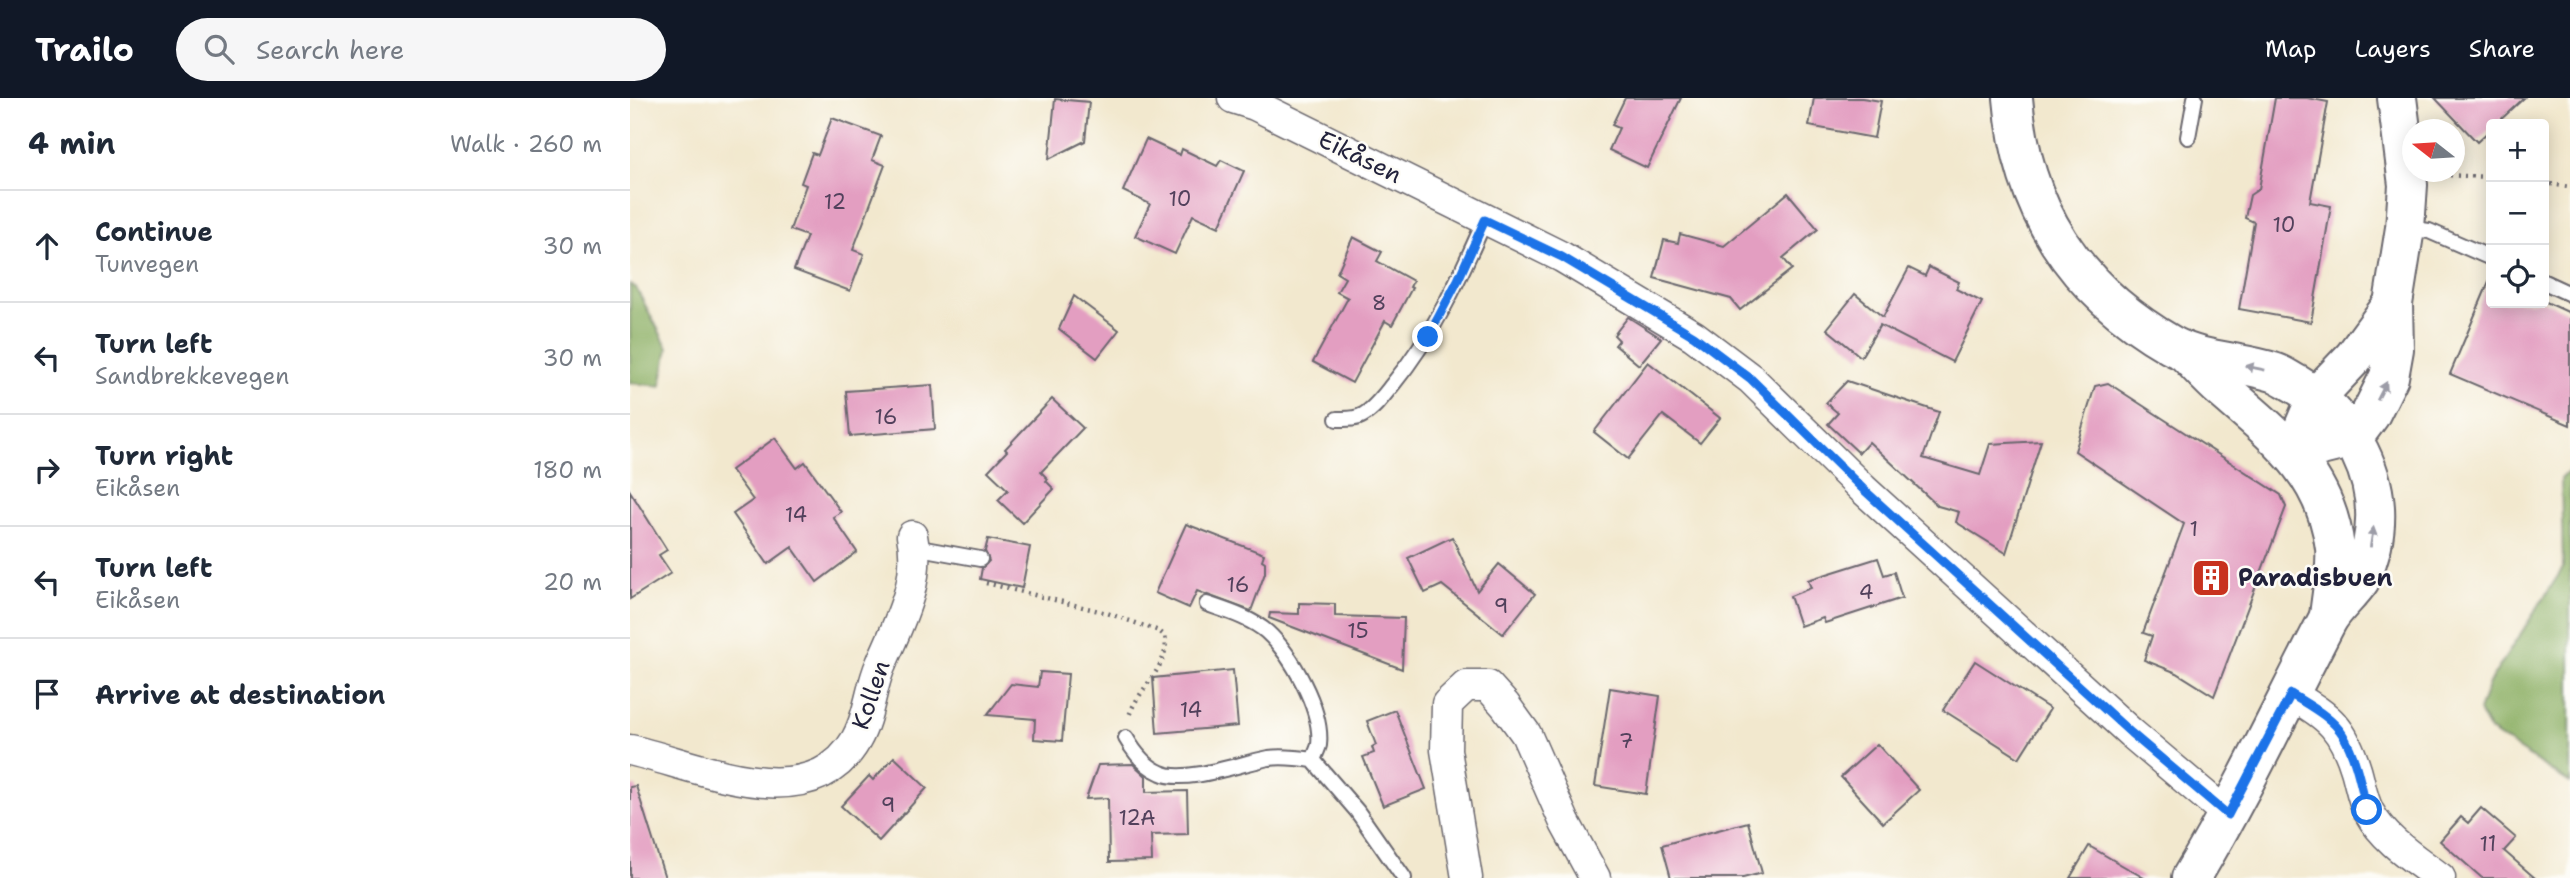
<!DOCTYPE html>
<meta charset="utf-8">
<style>
:root{--surface:#fff;--page:#f6f6f7;--text:#1f2937;--muted:#747a83;--line:#e0e1e3;--accent:#111827}
body{margin:0;font-family:"Shantell Sans",sans-serif;background:var(--page);color:var(--text)}
.controls{position:absolute;right:21px;top:21px;display:grid;overflow:hidden;border-radius:7px;box-shadow:0 4px 18px #0003}
.controls button{width:63px;height:63px;display:grid;place-items:center;padding:0;border:0;border-bottom:2px solid var(--line);background:var(--surface);color:var(--text);font:35px sans-serif}
.compass{position:absolute;left:1772px;top:21px;width:63px;height:63px;border-radius:50%;background:var(--surface);box-shadow:0 4px 18px #0003;rotate:287deg}
.stop{position:absolute;width:21px;height:21px;margin:-16px;border:5px solid #1a73e8;border-radius:50%;background:#fff}
.stop.end{background:#1a73e8;border-color:#fff;box-shadow:0 2px 7px #0008}
.list{margin:0;padding:0;list-style:none}
h2{display:flex;justify-content:space-between;align-items:center;height:91px;margin:0;padding:0 28px;font-size:30px}
h2 small{font-size:23px;font-weight:400;color:var(--muted)}
.list li{display:grid;grid-template-columns:46px 1fr auto;gap:21px;align-items:center;box-sizing:border-box;height:112px;padding:0 28px;border-top:2px solid var(--line)}
.list b{display:block;font-size:26px;white-space:nowrap}
.list p{margin:0;font-size:23px;white-space:nowrap;color:var(--muted)}
.list em{font-size:23px;font-style:normal;color:var(--muted)}
.icon{flex:none;width:38px;height:38px;fill:none;stroke:currentColor;stroke-width:2;stroke-linecap:round;stroke-linejoin:round}
.map{position:relative;flex:none;width:1940px;height:780px;overflow:hidden}
header{display:flex;align-items:center;gap:42px;box-sizing:border-box;height:98px;padding:0 35px;background:var(--accent);color:#fff}
header strong{font-size:33px}
nav{display:flex;gap:38px;margin-inline-start:auto;font-size:24px}
.search{width:490px;height:63px;background:var(--page);display:flex;align-items:center;gap:18px;box-sizing:border-box;padding:0 24px;border-radius:38px;color:var(--muted);font-size:26px}
main{display:flex}
aside{flex:1;background:var(--surface)}
.map>svg:first-child{display:block}
.forest{fill:#8aae62;stroke:#56684e;stroke-width:2}
.building{fill:#e39ec1}
.lines{fill:none;stroke-linecap:round;stroke-linejoin:round}
.lane-casing{stroke:#6b676e;stroke-width:18}
.street-casing{stroke:#6b676e;stroke-width:33}
.secondary-casing{stroke:#6b676e;stroke-width:42}
.primary-casing{stroke:#6b676e;stroke-width:42}
.path{stroke:#6b676e;stroke-width:4.5;stroke-dasharray:2 5;stroke-linecap:butt}
.lane{stroke:#fff;stroke-width:14}
.street{stroke:#fff;stroke-width:30}
.secondary{stroke:#fff;stroke-width:38}
.primary{stroke:#fff;stroke-width:38}
.oneway{fill:#9c9ca7}
.route{stroke:#1a73e8;stroke-width:9}
.labels{text-anchor:middle;stroke-width:5;stroke-linejoin:round;paint-order:stroke}
.number-label{font-size:21px;fill:#52415c}
.street-label{font-size:24px;fill:#22223b;stroke:#fdfcf7}
.poi-label{font-size:24px;font-weight:bold;fill:#22223b;stroke:#fdfcf7;text-anchor:start}
</style>
<header>
<strong>Trailo</strong>
<div class="search"><svg class="icon" aria-label="search" viewBox="0 0 24 24"><circle cx="10" cy="10" r="6"/><path d="M15 15l6 6"/></svg>Search here</div>
<nav><a>Map</a><a>Layers</a><a>Share</a></nav>
</header>
<main>
<aside>
<h2>4 min<small>Walk · 260 m</small></h2>
<ul class="list">
<li><svg class="icon" aria-label="ahead" viewBox="0 0 24 24"><path d="M12 20V5M6 11l6-6 6 6"/></svg><div><b>Continue</b><p>Tunvegen</p></div><em>30 m</em></li>
<li><svg class="icon" aria-label="left" viewBox="0 0 24 24"><path d="M17 20v-9H6M10 6l-5 5 5 5"/></svg><div><b>Turn left</b><p>Sandbrekkevegen</p></div><em>30 m</em></li>
<li><svg class="icon" aria-label="right" viewBox="0 0 24 24"><path d="M7 20v-9h11M14 6l5 5-5 5"/></svg><div><b>Turn right</b><p>Eikåsen</p></div><em>180 m</em></li>
<li><svg class="icon" aria-label="left" viewBox="0 0 24 24"><path d="M17 20v-9H6M10 6l-5 5 5 5"/></svg><div><b>Turn left</b><p>Eikåsen</p></div><em>20 m</em></li>
<li><svg class="icon" aria-label="arrive" viewBox="0 0 24 24"><path d="M6 21V4h12l-3 4 3 4H6"/></svg><div><b>Arrive at destination</b></div></li>
</ul>
</aside>
<div class="map">
<svg width="1940" height="780" viewBox="0 0 1940 780">
<rect width="100%" height="100%" fill="#fdfcf7"/>
<filter id="ink" filterUnits="userSpaceOnUse"><feTurbulence type="fractalNoise" baseFrequency=".0143" numOctaves="2"/><feDisplacementMap in="SourceGraphic" scale="14" xChannelSelector="R" yChannelSelector="G"/><feConvolveMatrix kernelMatrix="1 2 1 2 8 2 1 2 1" color-interpolation-filters="sRGB"/></filter>
<filter id="wash" filterUnits="userSpaceOnUse"><feTurbulence type="fractalNoise" baseFrequency=".00686" numOctaves="4" result="noise"/><feDisplacementMap in="SourceGraphic" scale="28" xChannelSelector="R" yChannelSelector="G"/><feGaussianBlur stdDeviation="1.57" result="paint"/><feColorMatrix in="noise" values="0 0 0 0 0 0 0 0 0 0 0 0 0 0 0 0 0 1.4 0 .05"/><feComposite in="paint" operator="in"/></filter>
<g filter="url(#wash)">
<rect width="100%" height="100%" fill="#f2e8ce"/>
<g class="forest">
<path d="M0,186L6,190L38,250L31,288L0,285Z"/>
<path d="M1940,372V685L1859,632L1849,613L1859,585L1933,470L1931,381Z"/>
</g>
<g id="blocks">
<g class="building">
<path d="M995,0H1051L1017,70L979,52L989,30L982,27Z"/>
<path d="M1184,0H1232L1251,3L1244,40L1179,28Z"/>
<path d="M1645,0H1677L1698,4L1680,104L1701,108L1681,224L1609,211L1624,124L1615,120L1620,97L1629,91Z"/>
<path d="M1805,0H1894L1866,26H1861V31L1847,44Z"/>
<path d="M425,1L459,4L455,43L419,61Z"/>
<path d="M202,20L251,38L242,62L255,67L223,152L234,156L220,193L164,172L177,138L160,132L176,87L171,85L182,55L188,57Z"/>
<path d="M516,41L550,57L552,51L587,68L591,62L614,73L589,129L563,117L545,156L505,138L520,106L493,93Z"/>
<path d="M1158,95L1188,131L1153,160L1162,171L1110,212L1101,201L1024,180L1034,142L1048,145L1050,136L1094,148Z"/>
<path d="M723,139L752,154L747,163L783,183L780,189L782,190L762,227L755,223L722,285L683,264L718,200L707,194L715,180L707,175Z"/>
<path d="M1299,169L1329,184L1326,191L1352,204L1322,264L1250,227L1231,259L1197,231L1225,196L1253,219L1279,170L1295,178Z"/>
<path d="M1860,181L1861,205L1914,203L1940,215V327L1820,276Z"/>
<path d="M444,198L489,232L467,260L429,231Z"/>
<path d="M998,219L1031,240L1009,267L985,247L989,242L984,237Z"/>
<path d="M1018,264L1090,320L1070,345L1033,317L998,361L964,334Z"/>
<path d="M1217,283L1309,314L1293,360L1350,377L1360,346L1411,343L1376,455L1326,424L1329,414L1308,408L1239,344L1229,355L1198,326L1208,315L1196,305Z"/>
<path d="M1478,285L1651,397L1656,409L1584,598L1547,575L1514,562L1522,538L1513,535L1554,426L1445,353L1465,288Z"/>
<path d="M302,287L305,331L220,338L216,293Z"/>
<path d="M422,301L453,330L411,374L418,381L416,383L424,391L392,425L368,402L378,392L358,373L377,353L375,351Z"/>
<path d="M145,340L167,370L175,364L211,414L203,419L227,454L187,484L162,449L138,466L103,416L123,402L101,372Z"/>
<path d="M0,393L37,452L29,457L41,475L0,501Z"/>
<path d="M556,426L634,456L632,462L635,464V475L621,513L567,493L559,510L525,495Z"/>
<path d="M822,439L847,493L869,466L905,496L873,536L812,487L795,495L778,460Z"/>
<path d="M358,441L400,449L392,490L350,481L352,470L359,463L355,453Z"/>
<path d="M1248,460L1254,477L1264,474L1272,500L1195,525L1193,520L1170,528L1160,498L1181,490L1178,482Z"/>
<path d="M669,505L705,506V518L774,520L772,571L639,520L640,515L669,516Z"/>
<path d="M1345,563L1420,611L1389,660L1313,612Z"/>
<path d="M603,572L608,628L527,635L523,580Z"/>
<path d="M410,574L438,576L432,643L404,641L405,621L357,617L381,586L408,589Z"/>
<path d="M980,590L1030,598L1016,696L965,688Z"/>
<path d="M765,612L796,691L753,708L733,659L744,655L742,649L746,647L737,623Z"/>
<path d="M1247,646L1289,692L1253,725L1211,679Z"/>
<path d="M264,659L297,690L249,743L211,708L239,678L243,682Z"/>
<path d="M503,666L516,678V694L557,693L558,736L521,737L522,763L479,764L478,700L456,701L468,667Z"/>
<path d="M6,688L35,780H0V689Z"/>
<path d="M1851,710L1886,740L1874,753L1905,780H1852L1810,743L1831,719L1838,725Z"/>
<path d="M1118,724L1132,775L1113,780H1041L1032,747Z"/>
<path d="M1459,748L1514,780H1440Z"/>
</g>
</g>
</g>
<g filter="url(#ink)">
<use href="#blocks" fill-opacity="0" stroke="#6b676e" stroke-width="2"/>
<g class="lines">
<g class="lane-casing">
<g id="lane">
<path d="M1558,39L1565,0"/>
<path d="M1777,130L1799,133L1861,160"/>
<path d="M1914,184L1940,196"/>
<path d="M707,321C716,321 725,322 733,317C745,310 754,297 763,286C804,236 829,181 855,122"/>
<path d="M284,449L350,461"/>
<path d="M577,506C597,513 621,520 637,534C661,556 693,612 689,647C688,651 685,657 683,662"/>
<path d="M496,640C504,654 516,669 531,675C555,686 612,665 639,660C653,658 669,660 683,662L727,713L774,780"/>
</g>
</g>
<g class="street-casing">
<g id="street">
<path d="M603,0L625,7L932,159L1064,238L1121,281L1233,391L1501,635L1598,717"/>
<path d="M1661,596C1699,620 1712,627 1726,672C1730,685 1732,701 1739,714C1754,742 1785,761 1810,780"/>
<path d="M0,652C68,667 180,722 226,642C240,618 240,590 251,566C268,526 292,483 282,438"/>
<path d="M837,780L816,652L817,606L836,588H858L875,607L896,636L935,725L965,780"/>
</g>
</g>
<g class="secondary-casing">
<g id="secondary">
<path d="M1663,355L1723,340L1740,317L1759,279L1764,251L1763,206L1775,130L1778,87L1767,0"/>
<path d="M1663,355L1687,298L1724,259L1763,206"/>
</g>
</g>
<g class="primary-casing">
<g id="primary">
<path d="M1383,0C1392,111 1444,191 1541,247C1572,264 1609,263 1643,274C1651,276 1658,282 1666,286C1721,318 1756,383 1742,447C1739,457 1735,473 1730,482C1720,497 1705,508 1697,523C1652,609 1611,697 1561,780"/>
<path d="M1555,254C1568,267 1580,281 1593,292C1646,338 1696,375 1705,450C1707,471 1701,497 1699,519"/>
</g>
</g>
<g class="path">
<path d="M1813,77L1861,79"/>
<path d="M1914,85L1940,89"/>
<path d="M356,485L477,515L529,533L535,538C541,568 508,590 499,618"/>
</g>
<use href="#lane" class="lane"/>
<use href="#street" class="street"/>
<use href="#secondary" class="secondary"/>
<use href="#primary" class="primary"/>
</g>
<defs><path id="oneway-solid" d="M-6-.8H1V-3.2L6.5 0L1 3.2V.8H-6Z" transform="scale(1.75)"/></defs>
<g class="oneway">
<use href="#oneway-solid" transform="translate(1625 270) rotate(-169)"/>
<use href="#oneway-solid" transform="translate(1752 293) rotate(-63)"/>
<use href="#oneway-solid" transform="translate(1742 439) rotate(-81)"/>
</g>
</g>
<g class="lines" filter="url(#ink)">
<path class="route" d="M798,239L828,182L855,122L932,159L989,193L1064,238L1121,281L1233,391L1501,635L1598,717L1661,596C1678,607 1702,619 1713,637C1726,659 1731,688 1737,712"/>
</g>
<defs>
<g id="building-square" transform="scale(2.0125)"><rect x="-9" y="-9" width="18" height="18" rx="4" fill="#c8321e" stroke="#fdfcf7"/><path d="M-4-6H4V6H1V3H-1V6H-4ZM-2.5-4.3h1.7v1.8h-1.7ZM.8-4.3h1.7v1.8H.8ZM-2.5-1h1.7V.8h-1.7ZM.8-1h1.7V.8H.8Z" fill="#fff"/></g>
</defs>
<g fill-rule="evenodd">
<use href="#building-square" x="1581" y="480"/>
</g>
<g class="labels">
<g class="number-label">
<text x="550" y="108">10</text>
<text x="205" y="111">12</text>
<text x="1654" y="134">10</text>
<text x="749" y="212">8</text>
<text x="256" y="326">16</text>
<text x="166" y="424">14</text>
<text x="1564" y="438">1</text>
<text x="608" y="494">16</text>
<text x="1236" y="501">4</text>
<text x="871" y="515">9</text>
<text x="728" y="540">15</text>
<text x="561" y="619">14</text>
<text x="996" y="650">7</text>
<text x="258" y="714">9</text>
<text x="507" y="727">12A</text>
<text x="1858" y="753">11</text>
</g>
<g class="street-label">
<text transform="translate(730 59) rotate(26)" y="8">Eikåsen</text>
<text transform="translate(241 597) rotate(-71)" y="8">Kollen</text>
</g>
<g class="poi-label">
<text x="1608" y="488">Paradisbuen</text>
</g>
</g>
</svg>
<div class="controls">
<button>+</button>
<button>−</button>
<button><svg class="icon" aria-label="locate" viewBox="0 0 24 24"><circle cx="12" cy="12" r="6"/><path d="M12 2v4M12 18v4M2 12h4M18 12h4"/></svg></button>
</div>
<svg class="compass" viewBox="-18 -18 36 36"><path d="M0-13l5 13h-10z" fill="#e53935"/><path d="M0 13l5-13h-10z" fill="#747a83"/></svg>
<div class="stop" style="left:1737px;top:712px"></div>
<div class="stop end" style="left:798px;top:239px"></div>
</div>
</main>
